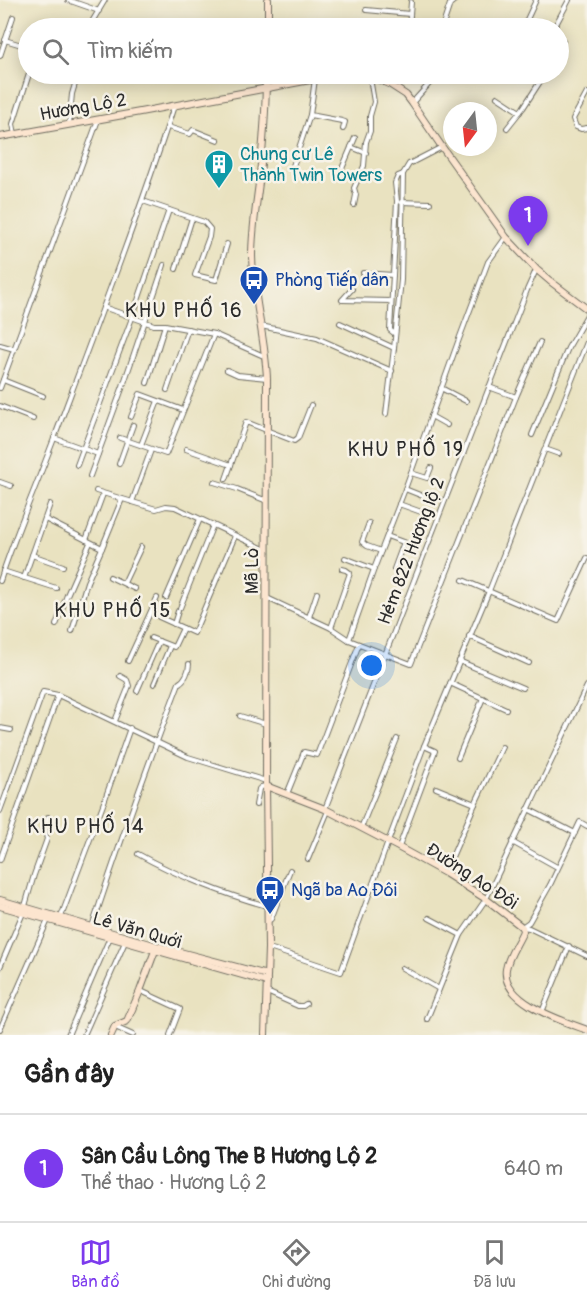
<!DOCTYPE html>
<html lang="vi">
<meta charset="utf-8">
<style>
:root{--surface:#fff;--page:#f6f6f6;--text:#222;--muted:#767676;--line:#e0e0e0;--accent:#7c3aed}
body{margin:0;font-family:Pangolin,sans-serif;background:var(--page);color:var(--text)}
.compass{position:absolute;left:443px;top:102px;width:54px;height:54px;border-radius:50%;background:var(--surface);box-shadow:0 3px 15px #0003;rotate:195deg}
.you{position:absolute;left:372px;top:666px;width:21px;height:21px;margin:-15px;border:4px solid #fff;border-radius:50%;background:#1a73e8;box-shadow:0 0 0 9px #1a73e833}
.badge{display:grid;place-items:center;width:39px;height:39px;border-radius:50%;background:var(--accent);color:#fff;font-size:20px;font-weight:700}
.pin{position:absolute;translate:-50% -50px;filter:drop-shadow(0 2px 3px #0008)}
.pin::after{content:'';position:absolute;top:32px;width:21px;height:18px;background:inherit;clip-path:polygon(0 0,100% 0,50% 100%)}
.list{margin:0;padding:0;list-style:none}
h2{display:flex;justify-content:space-between;align-items:center;height:78px;margin:0;padding:0 24px;font-size:26px}
h2 small{font-size:20px;font-weight:400;color:var(--muted)}
.list li{display:grid;grid-template-columns:39px 1fr auto;gap:18px;align-items:center;box-sizing:border-box;height:108px;padding:0 24px;border-top:2px solid var(--line)}
.list b{display:block;font-size:22px;white-space:nowrap}
.list p{margin:0;font-size:20px;white-space:nowrap;color:var(--muted)}
.list em{font-size:20px;font-style:normal;color:var(--muted)}
.icon{flex:none;width:33px;height:33px;fill:none;stroke:currentColor;stroke-width:2;stroke-linecap:round;stroke-linejoin:round}
.map{position:relative;flex:none;width:587px;height:1035px;overflow:hidden}
.search{position:absolute;background:var(--surface);box-shadow:0 3px 15px #0003;left:18px;right:18px;top:18px;height:66px;display:flex;align-items:center;gap:15px;box-sizing:border-box;padding:0 21px;border-radius:33px;color:var(--muted);font-size:22px}
.sheet{height:186px;background:var(--surface)}
nav{display:flex;justify-content:space-around;align-items:center;box-sizing:border-box;height:84px;border-top:2px solid var(--line);background:var(--surface);font-size:16px;color:var(--muted)}
nav a{display:grid;justify-items:center;gap:3px}
nav .on{color:var(--accent)}
.map>svg:first-child{display:block}
.lines{fill:none;stroke-linecap:round;stroke-linejoin:round}
.street-casing{stroke:#6e6b5f;stroke-width:6}
.secondary-casing{stroke:#6e6b5f;stroke-width:8}
.street{stroke:#fff;stroke-width:4}
.secondary{stroke:#fce5cf;stroke-width:6}
.labels{text-anchor:middle;stroke-width:5;stroke-linejoin:round;paint-order:stroke}
.street-label{font-size:18px;fill:#2b2b2b;stroke:#f7f3e8}
.culture-label{font-size:18px;fill:#0d838f;stroke:#f7f3e8;text-anchor:start}
.transit-label{font-size:18px;fill:#164399;stroke:#f7f3e8;text-anchor:start}
.neighbourhood-label{font-size:20px;letter-spacing:1.5px;fill:#2b2b2b;stroke:#f7f3e8}
</style>
<div class="map">
<svg width="587" height="1035" viewBox="0 0 587 1035">
<rect width="100%" height="100%" fill="#f7f3e8"/>
<filter id="ink" filterUnits="userSpaceOnUse"><feTurbulence type="fractalNoise" baseFrequency=".0167" numOctaves="2"/><feDisplacementMap in="SourceGraphic" scale="12" xChannelSelector="R" yChannelSelector="G"/><feConvolveMatrix kernelMatrix="1 2 1 2 8 2 1 2 1" color-interpolation-filters="sRGB"/></filter>
<filter id="wash" filterUnits="userSpaceOnUse"><feTurbulence type="fractalNoise" baseFrequency=".008" numOctaves="4" result="noise"/><feDisplacementMap in="SourceGraphic" scale="24" xChannelSelector="R" yChannelSelector="G"/><feGaussianBlur stdDeviation="1.35" result="paint"/><feColorMatrix in="noise" values="0 0 0 0 0 0 0 0 0 0 0 0 0 0 0 0 0 1.4 0 .05"/><feComposite in="paint" operator="in"/></filter>
<g filter="url(#wash)">
<rect width="100%" height="100%" fill="#e9e2c0"/>
</g>
<g filter="url(#ink)">
<g class="lines">
<g class="street-casing">
<g id="street">
<path d="M68,0L99,11"/>
<path d="M366,10L410,14"/>
<path d="M43,28L44,25"/>
<path d="M91,28L93,20L105,0"/>
<path d="M121,28L122,27"/>
<path d="M409,28L411,2"/>
<path d="M442,28L450,4L455,0"/>
<path d="M523,28L536,0"/>
<path d="M554,28L569,0"/>
<path d="M5,40L28,47"/>
<path d="M558,40L563,41L558,49"/>
<path d="M0,56L13,17"/>
<path d="M390,84L398,74"/>
<path d="M587,93L573,119L576,127L581,129L587,128"/>
<path d="M497,97L520,112"/>
<path d="M412,103L438,74"/>
<path d="M310,115L342,121L345,122L343,129"/>
<path d="M69,124L72,94L78,74"/>
<path d="M168,127L190,134L193,130L218,140"/>
<path d="M507,128L523,108L545,74"/>
<path d="M15,134L13,124L29,74"/>
<path d="M351,147L366,153"/>
<path d="M293,166L310,115L315,79"/>
<path d="M338,178L355,138"/>
<path d="M143,201L204,222L210,229L209,237L195,275L216,280L227,244"/>
<path d="M401,202L430,203"/>
<path d="M354,205L356,195L354,188L364,166L366,142L370,131V116L374,102L370,78"/>
<path d="M176,269L192,218"/>
<path d="M363,273L393,275"/>
<path d="M352,289L342,300L391,301"/>
<path d="M103,307L154,325H165L214,334"/>
<path d="M340,323L394,348"/>
<path d="M261,326L317,338L392,371"/>
<path d="M395,334L390,330L397,201L395,183L398,176L403,174"/>
<path d="M0,345L14,349"/>
<path d="M227,370L238,375L267,378"/>
<path d="M3,380L43,396"/>
<path d="M147,383L165,325"/>
<path d="M489,387L516,397"/>
<path d="M0,388L98,120"/>
<path d="M441,388L466,401"/>
<path d="M167,390L188,329"/>
<path d="M0,406L33,419"/>
<path d="M386,414L394,348L401,280L403,174L409,164L442,147"/>
<path d="M431,416L447,425"/>
<path d="M131,417L140,394L183,410"/>
<path d="M532,435L568,348L587,315"/>
<path d="M54,438L98,454"/>
<path d="M120,438L166,454L214,334L266,357"/>
<path d="M141,445L158,401"/>
<path d="M186,449L231,465"/>
<path d="M545,449L559,454"/>
<path d="M119,464L133,425"/>
<path d="M77,465L132,318L169,210"/>
<path d="M411,473L427,478L431,468"/>
<path d="M90,476L123,386L164,265"/>
<path d="M226,479L246,422L294,441L298,438L311,405"/>
<path d="M0,482L11,486"/>
<path d="M214,482L237,489L267,501"/>
<path d="M405,489L430,499"/>
<path d="M96,491L156,509L166,506L175,507L266,550"/>
<path d="M132,502L151,450"/>
<path d="M399,504L424,513"/>
<path d="M45,519L102,548"/>
<path d="M369,523L362,542L367,546L381,551"/>
<path d="M387,536L411,545"/>
<path d="M86,540L103,494"/>
<path d="M32,555L63,566"/>
<path d="M345,558L374,569"/>
<path d="M394,569L404,542"/>
<path d="M3,571L56,588"/>
<path d="M110,577L135,589"/>
<path d="M24,578L50,504"/>
<path d="M463,580L558,621L587,558"/>
<path d="M0,581C16,532 37,484 55,436C96,327 138,217 174,106"/>
<path d="M124,583L141,547"/>
<path d="M166,598L200,519"/>
<path d="M267,598L331,628L349,640L411,664L516,397L540,342"/>
<path d="M180,608L213,525"/>
<path d="M159,617L194,633L235,536"/>
<path d="M309,617L317,593"/>
<path d="M174,624L178,611"/>
<path d="M56,625L67,595L90,543"/>
<path d="M331,628L350,573L346,570L342,569"/>
<path d="M72,631L87,582L102,548L122,499"/>
<path d="M469,636L529,663"/>
<path d="M151,638L174,647L183,628"/>
<path d="M349,640L374,569L405,489L458,342L488,262L506,237"/>
<path d="M128,661L157,598"/>
<path d="M459,661L523,688"/>
<path d="M450,683L506,709"/>
<path d="M154,684L170,646"/>
<path d="M137,691L159,641"/>
<path d="M240,716L266,724"/>
<path d="M115,721L129,686L127,680L120,676"/>
<path d="M0,728L11,730"/>
<path d="M458,758L483,698"/>
<path d="M436,788L475,804"/>
<path d="M287,794L304,752L317,755L359,644"/>
<path d="M256,805L259,789L261,787L266,786"/>
<path d="M325,809L527,290L536,270"/>
<path d="M528,809L575,833"/>
<path d="M0,811L43,692L58,695L188,757L266,781"/>
<path d="M361,828L397,739"/>
<path d="M512,842L557,867"/>
<path d="M399,847L435,751L424,746"/>
<path d="M138,854C175,875 226,895 267,906"/>
<path d="M308,859L328,811"/>
<path d="M0,860L58,695"/>
<path d="M445,873L475,804L502,747"/>
<path d="M61,917L104,802L130,728"/>
<path d="M429,918L461,935"/>
<path d="M268,921L271,919L290,870"/>
<path d="M92,927C119,845 148,764 179,683C185,680 189,671 189,664"/>
<path d="M522,927L529,922L550,885L580,822L587,826"/>
<path d="M523,927L529,928L587,956"/>
<path d="M269,948L341,972L388,842L424,746L489,591L587,342"/>
<path d="M0,967L23,913L34,875L47,839C44,831 46,825 48,817"/>
<path d="M402,968L439,989"/>
<path d="M141,991L180,1009L170,1035"/>
<path d="M267,992L298,1006H303L306,1004"/>
<path d="M542,1012L569,946"/>
<path d="M427,1019L461,935L486,899L587,686"/>
<path d="M115,1027L133,1035"/>
<path d="M0,1029L48,920"/>
<path d="M68,1035L110,937"/>
<path d="M84,1035L125,942"/>
</g>
</g>
<g class="secondary-casing">
<g id="secondary">
<path d="M268,28V0"/>
<path d="M274,74L290,83"/>
<path d="M0,137L140,112L342,74H357L378,79L389,84L406,95L412,103L442,147L506,237L537,270L550,281L587,309"/>
<path d="M266,786L325,809L398,847L445,873L486,899L522,927L523,931C518,943 508,956 506,969C501,1002 563,1021 587,1030"/>
<path d="M0,900L157,946L267,975"/>
<path d="M0,906L267,982"/>
<path d="M111,1035L115,1026L127,1021L140,991L156,948"/>
<path d="M265,1035L268,948L266,786L267,378C265,337 253,297 252,256C252,231 256,207 259,183C263,147 266,110 266,74"/>
</g>
</g>
<use href="#street" class="street"/>
<use href="#secondary" class="secondary"/>
</g>
</g>
<defs>
<g id="building-pin" transform="scale(1.5)"><path d="M0 17L-7.5 6A9.5 9.5 0 1 1 7.5 6Z" fill="#0f9aa8" stroke="#f7f3e8"/><path d="M-4-6H4V6H1V3H-1V6H-4ZM-2.5-4.3h1.7v1.8h-1.7ZM.8-4.3h1.7v1.8H.8ZM-2.5-1h1.7V.8h-1.7ZM.8-1h1.7V.8H.8Z" fill="#fff"/></g>
<g id="bus-pin" transform="scale(1.5)"><path d="M0 17L-7.5 6A9.5 9.5 0 1 1 7.5 6Z" fill="#1a4fb4" stroke="#f7f3e8"/><path d="M-5-6H5V4H4V6H2V4H-2V6H-4V4H-5ZM-3.5-4V0h7V-4ZM-3.5 1.2v1.5H-2V1.2ZM2 1.2v1.5H3.5V1.2Z" fill="#fff"/></g>
</defs>
<g fill-rule="evenodd">
<use href="#building-pin" x="219" y="164"/>
<use href="#bus-pin" x="254" y="280"/>
<use href="#bus-pin" x="270" y="890"/>
</g>
<g class="labels">
<g class="street-label">
<text transform="translate(83 107) rotate(-10)" y="6">Hương Lộ 2</text>
<text transform="translate(411 551) rotate(-69)" y="6">Hẻm 822 Hương lộ 2</text>
<text transform="translate(252 571) rotate(-90)" y="6">Mã Lò</text>
<text transform="translate(472 876) rotate(33)" y="6">Đường Ao Đôi</text>
<text transform="translate(137 930) rotate(16)" y="6">Lê Văn Quới</text>
</g>
<g class="culture-label">
<text x="240" y="160">Chung cư Lê<tspan x="240" dy="21">Thành Twin Towers</tspan></text>
</g>
<g class="transit-label">
<text x="275" y="286">Phòng Tiếp dân</text>
<text x="291" y="896">Ngã ba Ao Đôi</text>
</g>
<g class="neighbourhood-label">
<text x="184" y="317">KHU PHỐ 16</text>
<text x="406" y="456">KHU PHỐ 19</text>
<text x="113" y="617">KHU PHỐ 15</text>
<text x="86" y="833">KHU PHỐ 14</text>
</g>
</g>
</svg>
<svg class="compass" viewBox="-18 -18 36 36"><path d="M0-13l5 13h-10z" fill="#e53935"/><path d="M0 13l5-13h-10z" fill="#767676"/></svg>
<div class="you"></div>
<div class="pin badge" style="left:528px;top:246px">1</div>
<div class="search"><svg class="icon" aria-label="search" viewBox="0 0 24 24"><circle cx="10" cy="10" r="6"/><path d="M15 15l6 6"/></svg>Tìm kiếm</div>
</div>
<section class="sheet">
<h2>Gần đây<small></small></h2>
<ul class="list">
<li><span class="badge">1</span><div><b>Sân Cầu Lông The B Hương Lộ 2</b><p>Thể thao · Hương Lộ 2</p></div><em>640 m</em></li>
</ul>
</section>
<nav>
<a class="on"><svg class="icon" aria-label="map" viewBox="0 0 24 24"><path d="M3 6l6-2 6 2 6-2v14l-6 2-6-2-6 2zM9 4v14M15 6v14"/></svg>Bản đồ</a>
<a><svg class="icon" aria-label="directions" viewBox="0 0 24 24"><path d="M12 3l9 9-9 9-9-9zM9 14v-3h6M13 9l2 2-2 2"/></svg>Chỉ đường</a>
<a><svg class="icon" aria-label="saved" viewBox="0 0 24 24"><path d="M7 4h10v16l-5-4-5 4z"/></svg>Đã lưu</a>
</nav>
